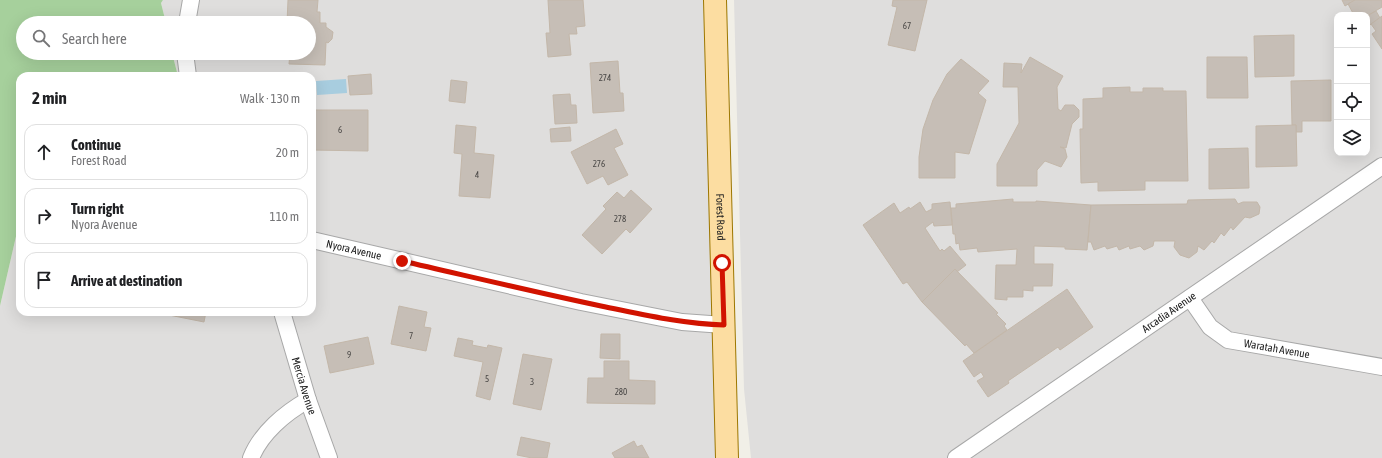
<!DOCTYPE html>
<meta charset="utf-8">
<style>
:root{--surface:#fff;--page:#f6f6f6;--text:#202124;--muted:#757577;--line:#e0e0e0}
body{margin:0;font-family:"Asap Condensed",sans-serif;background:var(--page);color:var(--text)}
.controls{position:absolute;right:12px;top:12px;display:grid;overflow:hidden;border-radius:8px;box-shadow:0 4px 16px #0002}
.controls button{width:36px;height:36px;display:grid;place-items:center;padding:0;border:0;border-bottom:1px solid var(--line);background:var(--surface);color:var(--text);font:20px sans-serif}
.stop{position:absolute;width:12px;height:12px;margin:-9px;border:3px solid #d11300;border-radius:50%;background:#fff}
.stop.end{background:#d11300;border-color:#fff;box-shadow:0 1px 4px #0008}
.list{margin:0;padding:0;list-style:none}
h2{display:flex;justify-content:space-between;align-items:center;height:52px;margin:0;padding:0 16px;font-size:17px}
h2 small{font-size:13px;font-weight:400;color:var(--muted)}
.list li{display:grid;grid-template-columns:26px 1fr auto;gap:12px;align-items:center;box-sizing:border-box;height:56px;margin:0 8px 8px;padding:0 8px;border:1px solid var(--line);border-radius:12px}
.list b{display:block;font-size:15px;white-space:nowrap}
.list p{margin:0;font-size:13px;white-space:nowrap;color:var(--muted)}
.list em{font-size:13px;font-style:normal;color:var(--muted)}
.icon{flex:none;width:22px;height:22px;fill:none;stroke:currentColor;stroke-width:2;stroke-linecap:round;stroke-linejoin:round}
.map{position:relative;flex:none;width:1382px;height:458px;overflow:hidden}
.search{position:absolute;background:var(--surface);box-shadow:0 4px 16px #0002;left:16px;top:16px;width:300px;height:44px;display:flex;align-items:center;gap:10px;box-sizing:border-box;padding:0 14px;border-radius:22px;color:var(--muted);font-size:15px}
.panel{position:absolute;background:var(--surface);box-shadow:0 4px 16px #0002;left:16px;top:72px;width:300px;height:244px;border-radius:12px}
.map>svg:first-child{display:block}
.residential{fill:#dfdedd;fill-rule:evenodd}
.forest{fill:#a6d09c}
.water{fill:#a8cddf}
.building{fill:#c6beb6;stroke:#c3b7a9}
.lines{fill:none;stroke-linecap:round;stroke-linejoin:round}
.minor-casing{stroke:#a8a8a8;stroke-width:18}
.primary-casing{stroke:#9d7700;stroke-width:24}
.minor{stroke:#fff;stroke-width:16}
.primary{stroke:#fcdda1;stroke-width:22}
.route{stroke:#d11300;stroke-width:5}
.labels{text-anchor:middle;stroke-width:4;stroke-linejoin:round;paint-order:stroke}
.number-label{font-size:9px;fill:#4a4846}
.street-label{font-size:11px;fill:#212121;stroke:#fff}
</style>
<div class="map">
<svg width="1382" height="458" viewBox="0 0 1382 458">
<rect width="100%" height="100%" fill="#f1efe7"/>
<g class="residential">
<path d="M163,0H715L727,458H0V306L20,219V312H312V76H178L172,53H309V23H166L161,3Z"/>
<path d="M734,0H1382V458H751L744,389ZM1337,15H1367V153H1337Z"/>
</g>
<path class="forest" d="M0,0H163L161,3L166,23H23V53H172L178,76H20V219L0,306Z"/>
<path class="water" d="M346,79L347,93L317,95L316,81Z"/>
<g class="building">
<path d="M288,0H318L317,12H320V23H326V27L333,32L332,39L328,43L326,42L325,65L289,64L290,53H309V23H287Z"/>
<path d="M548,0H583L585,26L576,27L577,34H569L571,55L548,57L546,33H550Z"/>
<path d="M893,0H927L915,51L888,45L897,7L892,6Z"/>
<path d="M1342,0H1355L1345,6Z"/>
<path d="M1355,0H1382V7L1367,16L1354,15L1348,4Z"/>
<path d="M1376,11L1380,18L1367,27V16Z"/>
<path d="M1382,16V49L1372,34L1376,31L1371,24Z"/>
<path d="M1294,35V76L1255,77L1254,36Z"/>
<path d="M1030,57L1063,76L1057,87L1058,109L1061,111L1065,105H1074L1079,110V117L1072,124L1066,148L1060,147L1065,149L1067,157L1061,167L1045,161L1037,170V186H997V164L1019,123L1018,87H1003L1004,63L1022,64L1021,73Z"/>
<path d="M1207,57H1247L1248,98H1207Z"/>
<path d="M961,59L989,81L978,93L986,100L969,154L955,152V178H919V157L923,129L933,100L947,74Z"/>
<path d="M618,61L620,93H623L624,111L593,113L590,63Z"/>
<path d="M371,74L372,94L350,95L348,76Z"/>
<path d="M451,80L467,82L465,103L449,101Z"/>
<path d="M1331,80V121H1302V132H1296V125H1292L1291,81Z"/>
<path d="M1130,87V92H1143V88H1163V91H1186L1188,181H1145V190L1098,191V182L1081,183L1080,129H1083V99L1103,98V88Z"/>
<path d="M570,94L571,105H576L577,123L555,124L553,95Z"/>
<path d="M312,110H368V151L312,150Z"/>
<path d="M456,125L476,127L474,153L494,155L490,198L459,196L462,154L454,153Z"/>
<path d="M1296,125L1297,166L1256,167V126Z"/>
<path d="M570,127L571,141L551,142L550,129Z"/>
<path d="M616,129L623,144L614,148L628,175L608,185L603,176L587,184L571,152Z"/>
<path d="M1248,148L1249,188L1209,189V149Z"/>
<path d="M631,190L652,209L630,233L626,229L602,254L582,235L606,209L603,206L617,192L624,198Z"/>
<path d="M1013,199V202H1036V201L1091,205L1087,250L1065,249V247L1034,246V264H1053L1052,286H1033V291L1023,290V297H1007V300L995,299L996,265H1016L1017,249L978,252L977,248L960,250L959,243L956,244L955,234H953L951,208H956V204Z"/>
<path d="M1235,199L1238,204L1243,202H1257L1260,207L1259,214L1250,218L1245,217L1233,230L1231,227L1224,236L1221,233L1214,243L1212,241L1204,250L1198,246L1197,252L1189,258L1180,255L1174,247L1175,241H1154L1153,246L1144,250L1140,246L1130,249L1129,246L1119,250L1117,246L1107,249L1105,246L1094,250L1091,242H1088L1091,205L1187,204L1188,200Z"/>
<path d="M920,202L926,212L932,209V204L950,202L952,225L934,226L933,222L925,228L940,251L942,249L944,251L950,246L966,265L957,272L955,269L922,302L907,282L903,284L863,225L894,203L900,213L909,207L910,209Z"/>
<path d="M955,269L998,313L996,314L1006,324L1004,326L1007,330L974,353L966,344L965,346L922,302Z"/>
<path d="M1067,289L1093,327L1060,350L1058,347L1008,381L1009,383L988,397L977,381L984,377L981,372L974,377L963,361Z"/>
<path d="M399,306L427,312L424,327L431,328L426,351L391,344Z"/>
<path d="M165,312H206L204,322L164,314Z"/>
<path d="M601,334H620V359L600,358Z"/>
<path d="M368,337L374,364L330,373L324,346Z"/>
<path d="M458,338L473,341L472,345L487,348L488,345L502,348L490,400L476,396L483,362L454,356Z"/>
<path d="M523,354L552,359L541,410L513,404Z"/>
<path d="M604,361H629V380L655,381V404L587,403L588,378H604Z"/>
<path d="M521,437L550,443L547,458H532L517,455Z"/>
<path d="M634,441L637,447L642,445L649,458H615L612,453Z"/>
</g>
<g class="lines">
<g class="minor-casing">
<g id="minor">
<path d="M187,23L191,0"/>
<path d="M185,53L188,76"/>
<path id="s1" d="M312,240L581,302L682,322L724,325"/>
<path id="s2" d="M1190,298L1210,327L1228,340L1382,367"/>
<path id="s3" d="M282,312L308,400L329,458"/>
<path d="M251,458C261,433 285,413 308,400"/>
<path id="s4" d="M956,458L1382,166"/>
</g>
</g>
<g class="primary-casing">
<g id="primary">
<path id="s5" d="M715,0L727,458"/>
</g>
</g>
<use href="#minor" class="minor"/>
<use href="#primary" class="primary"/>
</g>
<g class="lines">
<path class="route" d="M402,261C468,276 534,292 601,306C641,314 682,324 724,325L722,263"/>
</g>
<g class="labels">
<g class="number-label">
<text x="907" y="29">67</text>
<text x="605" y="81">274</text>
<text x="340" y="133">6</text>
<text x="599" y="167">276</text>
<text x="477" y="178">4</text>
<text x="620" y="222">278</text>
<text x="411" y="339">7</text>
<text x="349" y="358">9</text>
<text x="487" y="382">5</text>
<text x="532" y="385">3</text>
<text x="621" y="395">280</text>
</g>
<g class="street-label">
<text dy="4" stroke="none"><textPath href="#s5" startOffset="217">Forest Road</textPath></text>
<text dy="4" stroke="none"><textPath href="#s1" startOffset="43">Nyora Avenue</textPath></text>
<text dy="4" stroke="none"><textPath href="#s4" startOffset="258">Arcadia Avenue</textPath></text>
<text dy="4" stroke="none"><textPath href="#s2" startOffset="107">Waratah Avenue</textPath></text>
<text dy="4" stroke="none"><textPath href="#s3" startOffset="77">Mercia Avenue</textPath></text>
</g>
</g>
</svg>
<div class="controls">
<button>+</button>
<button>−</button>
<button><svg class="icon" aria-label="locate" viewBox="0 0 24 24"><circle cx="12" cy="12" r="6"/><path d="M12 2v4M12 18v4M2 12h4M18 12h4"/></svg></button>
<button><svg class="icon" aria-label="layers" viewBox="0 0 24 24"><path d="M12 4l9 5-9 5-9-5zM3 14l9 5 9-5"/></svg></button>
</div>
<div class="stop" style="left:722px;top:263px"></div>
<div class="stop end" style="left:402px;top:261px"></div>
<div class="search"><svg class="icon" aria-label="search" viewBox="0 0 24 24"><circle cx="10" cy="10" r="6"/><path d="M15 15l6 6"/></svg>Search here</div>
<section class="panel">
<h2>2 min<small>Walk · 130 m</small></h2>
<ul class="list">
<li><svg class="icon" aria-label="ahead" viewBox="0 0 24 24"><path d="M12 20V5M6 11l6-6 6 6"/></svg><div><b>Continue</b><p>Forest Road</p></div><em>20 m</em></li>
<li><svg class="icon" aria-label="right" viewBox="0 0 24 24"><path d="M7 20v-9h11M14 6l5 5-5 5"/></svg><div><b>Turn right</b><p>Nyora Avenue</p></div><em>110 m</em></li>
<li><svg class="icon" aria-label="arrive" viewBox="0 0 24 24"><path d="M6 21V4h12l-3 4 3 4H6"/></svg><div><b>Arrive at destination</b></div></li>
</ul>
</section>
</div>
